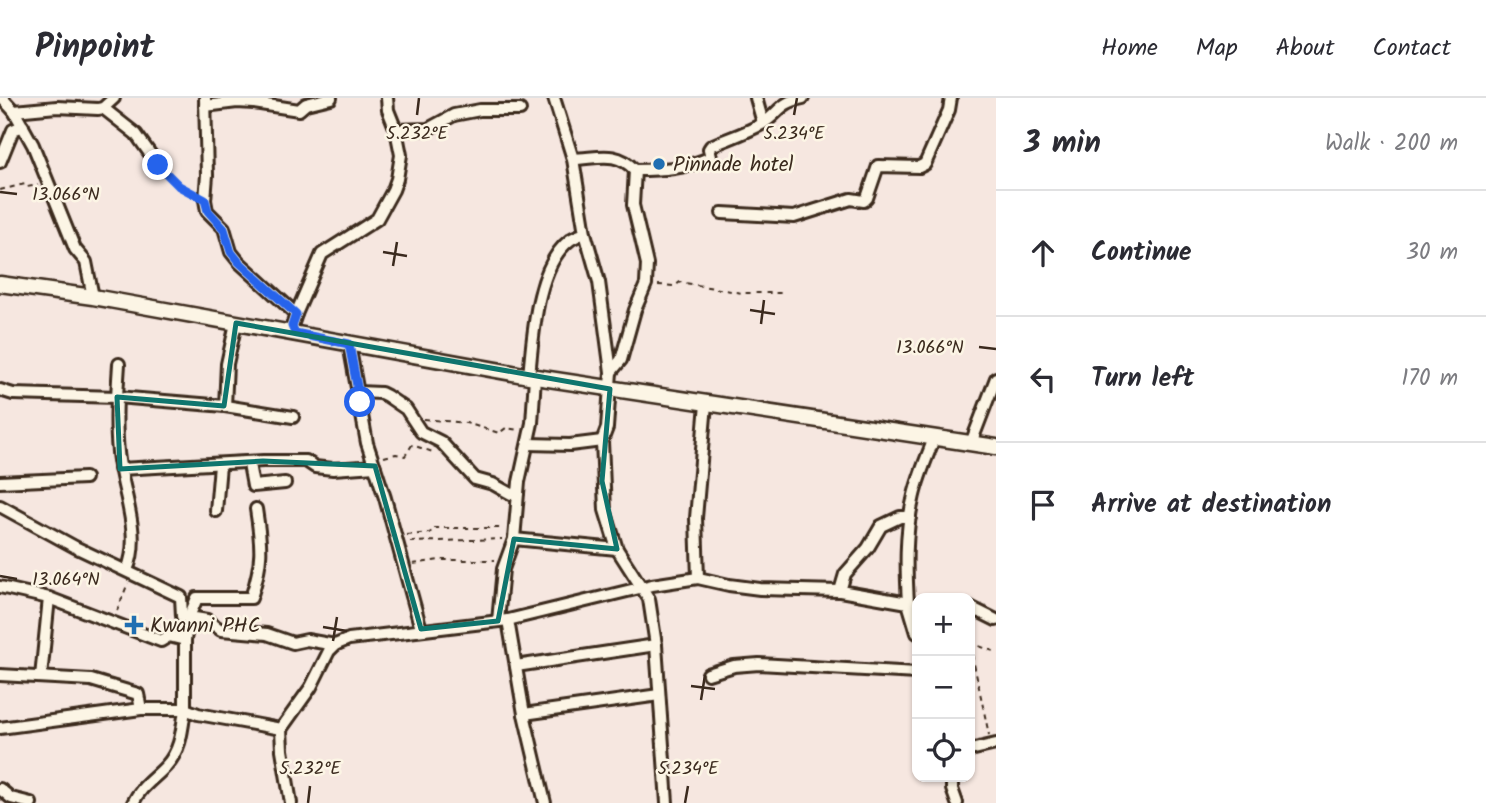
<!DOCTYPE html>
<meta charset="utf-8">
<style>
:root{--surface:#fff;--page:#f2f2f3;--text:#2b2b33;--muted:#7c7c81;--line:#e1e1e2}
body{margin:0;font-family:Kalam,sans-serif;background:var(--page);color:var(--text)}
.controls{position:absolute;right:21px;bottom:21px;display:grid;overflow:hidden;border-radius:14px;box-shadow:0 2px 5px #0004}
.controls button{width:63px;height:63px;display:grid;place-items:center;padding:0;border:0;border-bottom:2px solid var(--line);background:var(--surface);color:var(--text);font:35px sans-serif}
.stop{position:absolute;width:21px;height:21px;margin:-16px;border:5px solid #2563eb;border-radius:50%;background:#fff}
.stop.end{background:#2563eb;border-color:#fff;box-shadow:0 2px 7px #0008}
.list{margin:0;padding:0;list-style:none}
h2{display:flex;justify-content:space-between;align-items:center;height:91px;margin:0;padding:0 28px;font-size:30px}
h2 small{font-size:23px;font-weight:400;color:var(--muted)}
.list li{display:grid;grid-template-columns:46px 1fr auto;gap:21px;align-items:center;box-sizing:border-box;height:126px;padding:0 28px;border-top:2px solid var(--line)}
.list b{display:block;font-size:26px;white-space:nowrap}
.list em{font-size:23px;font-style:normal;color:var(--muted)}
.icon{flex:none;width:38px;height:38px;fill:none;stroke:currentColor;stroke-width:2;stroke-linecap:round;stroke-linejoin:round}
.map{position:relative;flex:none;width:996px;height:705px;overflow:hidden}
header{display:flex;align-items:center;gap:42px;box-sizing:border-box;height:98px;padding:0 35px;background:var(--surface);border-bottom:2px solid var(--line)}
header strong{font-size:33px}
nav{display:flex;gap:38px;margin-inline-start:auto;font-size:24px}
main{display:flex}
aside{flex:1;background:var(--surface)}
.map>svg:first-child{display:block}
.lines{fill:none;stroke-linecap:round;stroke-linejoin:round}
.minor-casing{stroke:#3b2a1e;stroke-width:16}
.tertiary-casing{stroke:#3b2a1e;stroke-width:19}
.path{stroke:#3b2a1e;stroke-width:2;stroke-dasharray:5 5;stroke-linecap:butt}
.minor{stroke:#fcf5e5;stroke-width:10}
.tertiary{stroke:#fcf5e5;stroke-width:14}
.route{stroke:#2563eb;stroke-width:9}
.marked{fill:none;stroke:#0f766e;stroke-width:5;stroke-linejoin:round}
.ticks{fill:none;stroke:#3b2a1e;stroke-width:2.5}
.poi-dot{fill:#1f6fb2;stroke:#fcf5e5;stroke-width:2.5}
.labels{text-anchor:middle;stroke-width:5;stroke-linejoin:round;paint-order:stroke}
.poi-label{font-size:21px;fill:#3b2a1e;stroke:#fcf5e5;text-anchor:start}
.ticks-label{font-size:18px;text-anchor:middle;fill:#3b2a1e;stroke:#fcf5e5;stroke-width:5;stroke-linejoin:round;paint-order:stroke}
</style>
<header>
<strong>Pinpoint</strong>
<nav><a>Home</a><a>Map</a><a>About</a><a>Contact</a></nav>
</header>
<main>
<div class="map">
<svg width="996" height="705" viewBox="0 0 996 705">
<rect width="100%" height="100%" fill="#f6e7e0"/>
<filter id="ink" filterUnits="userSpaceOnUse"><feTurbulence type="fractalNoise" baseFrequency=".0143" numOctaves="2"/><feDisplacementMap in="SourceGraphic" scale="14" xChannelSelector="R" yChannelSelector="G"/><feConvolveMatrix kernelMatrix="1 2 1 2 8 2 1 2 1" color-interpolation-filters="sRGB"/></filter>
<g filter="url(#ink)">
<g class="lines">
<g class="minor-casing">
<g id="minor">
<path d="M2,0L14,13L33,47L75,151L86,164L93,199"/>
<path d="M205,0L207,77L205,102L207,113L224,130L231,154L239,164L296,216L292,228L295,235"/>
<path d="M554,0L573,61L585,135L599,184L611,274L607,330L602,343L605,412L617,451L649,501L656,547L667,705"/>
<path d="M756,0L763,25"/>
<path d="M205,8L237,4L254,5L299,12L306,6L331,0"/>
<path d="M103,10L136,36L158,67"/>
<path d="M14,13L57,9L98,11L103,10L114,0"/>
<path d="M396,32L428,31L454,17L480,12H520"/>
<path d="M573,61C599,60 616,52 635,72C661,72 687,71 711,59L709,51L711,48C727,41 746,35 762,26C780,15 778,5 803,0"/>
<path d="M0,64L13,32L23,28"/>
<path d="M722,115L794,119L851,101L864,103L867,100L878,68L919,69L925,66L949,12L951,0"/>
<path d="M296,216L322,156L377,121L393,92L397,81L401,57L396,32L388,12L387,0"/>
<path d="M349,246L367,345L385,400L421,531"/>
<path d="M119,266C117,295 115,325 118,354C121,391 143,436 127,472"/>
<path d="M611,274L621,262L635,212L646,186L647,166L633,107L635,72"/>
<path d="M529,278C533,239 536,168 570,142C574,139 580,137 585,135"/>
<path d="M0,292L13,296L117,299L225,308L293,319"/>
<path d="M358,294L381,295L387,298L406,311L421,334L441,344L475,381L493,386L511,396L518,395"/>
<path d="M225,308L227,266L236,225"/>
<path d="M971,345L996,280"/>
<path d="M528,346L570,347L602,343"/>
<path d="M249,366L253,388L285,385"/>
<path d="M120,371L263,363H306L315,369L333,371L375,368"/>
<path d="M0,384L85,380"/>
<path d="M0,408L75,449L181,499L182,518L189,519L185,542V611L198,616L281,631"/>
<path d="M256,411C262,449 263,463 251,500H197L189,519L207,522L221,532L267,536L293,545L307,542L335,547"/>
<path d="M216,413L220,367"/>
<path d="M514,441L617,451"/>
<path d="M698,480L696,420L706,306"/>
<path d="M0,489L49,500L161,543L169,538L185,542"/>
<path d="M840,493L845,476L868,450L881,428L900,419H910"/>
<path d="M917,507L908,505C906,471 905,435 913,402C917,381 927,360 934,340"/>
<path d="M970,509L996,522"/>
<path d="M508,522L524,616L545,705"/>
<path d="M498,523L503,471L514,441L519,384L532,325L535,279"/>
<path d="M516,568L656,547"/>
<path d="M708,576L734,568L759,566L917,575"/>
<path d="M0,577L91,582L138,596L141,611H185C182,632 181,652 166,668C154,681 141,688 133,705"/>
<path d="M41,579L49,500"/>
<path d="M524,616L659,597"/>
<path d="M0,630L141,611"/>
<path d="M970,652L996,646"/>
<path d="M952,679V691L957,705"/>
<path d="M0,691L11,700L31,705"/>
<path d="M291,705L282,652L281,631L311,589L329,553L335,547L349,541L508,522L652,487L698,480L729,487L760,491L840,493L908,505L917,535"/>
</g>
</g>
<g class="tertiary-casing">
<path id="tertiary" d="M0,186L93,199L529,278L996,349"/>
</g>
<g class="path">
<path d="M166,74L179,87L194,96"/>
<path d="M0,92L25,86L27,89L38,87"/>
<path d="M658,187L675,188L680,184L742,195H782"/>
<path d="M424,321L466,325L499,335L506,330L519,332"/>
<path d="M384,359L396,356L405,358L412,347L433,354"/>
<path d="M407,437L430,435L433,430H503"/>
<path d="M410,444L502,441"/>
<path d="M413,466L440,462H495"/>
<path d="M117,513L128,485"/>
<path d="M970,545L996,554"/>
<path d="M970,547L989,637"/>
</g>
<use href="#minor" class="minor"/>
<use href="#tertiary" class="tertiary"/>
</g>
</g>
<g class="lines" filter="url(#ink)">
<path class="route" d="M158,67L179,88L205,102L208,113L224,131L231,154L239,164L296,216L292,228L295,235L349,246L360,304"/>
</g>
<path class="marked" d="M236,225L610,291L602,383L617,451L514,441L498,523L421,531L375,368L263,363L120,371L117,299L224,308Z"/>
<path class="ticks" d="M417,17L419,0M794,17L797,0M0,94L17,96M383,154L407,158M393,168L397,144M750,212L775,216M761,226L764,202M979,249L996,251M0,478L17,481M323,529L347,533M333,543L337,519M691,588L715,591M701,602L705,577M308,705L310,688M685,705L688,688"/>
<g class="poi-dot">
<circle cx="659" cy="66" r="7"/>
<path d="M130.5 516.5h7v7h7v7h-7v7h-7v-7h-7v-7h7z"/>
</g>
<g class="labels">
<g class="poi-label">
<text x="673" y="73">Pinnade hotel</text>
<text x="150" y="534">Kwanni PHC</text>
</g>
</g>
<g class="ticks-label">
<text x="417" y="41">5.232°E</text>
<text x="794" y="41">5.234°E</text>
<text x="66" y="102">13.066°N</text>
<text x="930" y="255">13.066°N</text>
<text x="66" y="487">13.064°N</text>
<text x="310" y="676">5.232°E</text>
<text x="688" y="676">5.234°E</text>
</g>
</svg>
<div class="controls">
<button>+</button>
<button>−</button>
<button><svg class="icon" aria-label="locate" viewBox="0 0 24 24"><circle cx="12" cy="12" r="6"/><path d="M12 2v4M12 18v4M2 12h4M18 12h4"/></svg></button>
</div>
<div class="stop" style="left:360px;top:304px"></div>
<div class="stop end" style="left:158px;top:67px"></div>
</div>
<aside>
<h2>3 min<small>Walk · 200 m</small></h2>
<ul class="list">
<li><svg class="icon" aria-label="ahead" viewBox="0 0 24 24"><path d="M12 20V5M6 11l6-6 6 6"/></svg><div><b>Continue</b></div><em>30 m</em></li>
<li><svg class="icon" aria-label="left" viewBox="0 0 24 24"><path d="M17 20v-9H6M10 6l-5 5 5 5"/></svg><div><b>Turn left</b></div><em>170 m</em></li>
<li><svg class="icon" aria-label="arrive" viewBox="0 0 24 24"><path d="M6 21V4h12l-3 4 3 4H6"/></svg><div><b>Arrive at destination</b></div></li>
</ul>
</aside>
</main>
